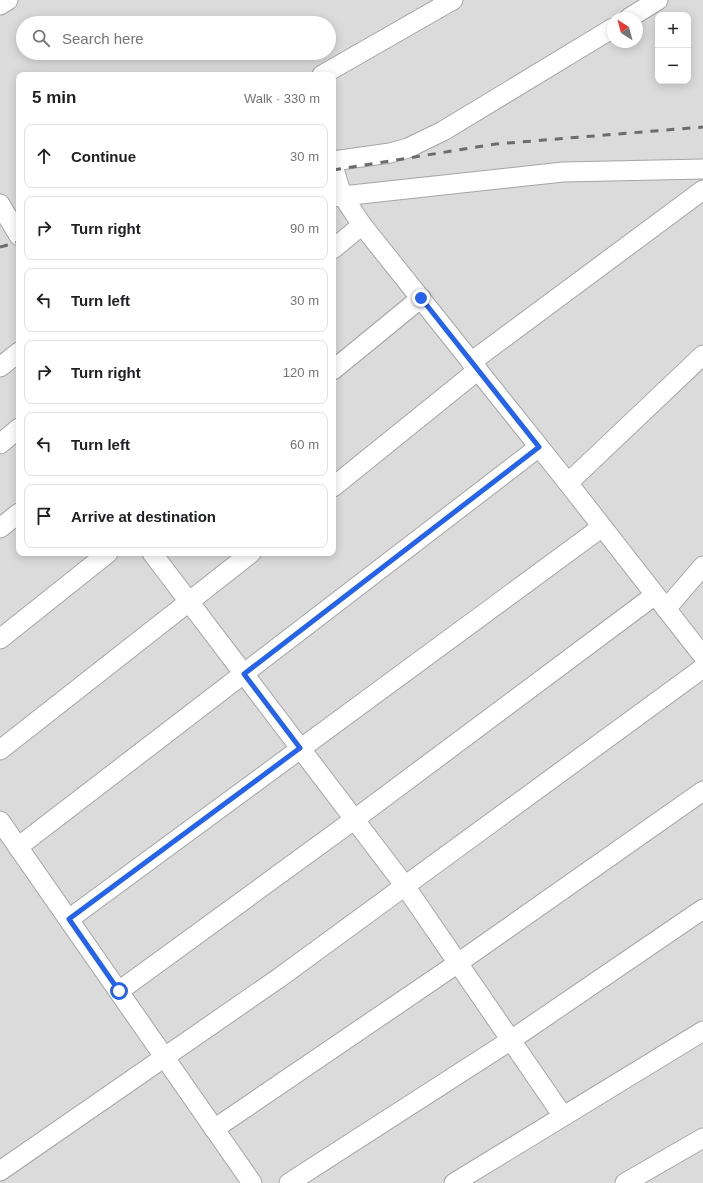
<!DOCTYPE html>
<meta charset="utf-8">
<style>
:root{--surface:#fff;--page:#f2f2f2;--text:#202124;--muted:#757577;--line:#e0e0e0}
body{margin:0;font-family:Helvetica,sans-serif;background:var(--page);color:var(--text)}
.controls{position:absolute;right:12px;top:12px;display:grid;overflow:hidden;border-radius:8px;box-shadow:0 2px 10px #0003}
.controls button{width:36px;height:36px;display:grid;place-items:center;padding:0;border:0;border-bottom:1px solid var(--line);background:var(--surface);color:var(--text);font:20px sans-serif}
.compass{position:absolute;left:607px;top:12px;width:36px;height:36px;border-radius:50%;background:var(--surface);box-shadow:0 2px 10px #0003;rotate:324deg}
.stop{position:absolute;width:12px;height:12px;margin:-9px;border:3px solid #2563eb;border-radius:50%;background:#fff}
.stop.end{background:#2563eb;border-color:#fff;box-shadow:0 1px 4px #0008}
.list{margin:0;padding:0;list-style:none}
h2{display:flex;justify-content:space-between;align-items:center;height:52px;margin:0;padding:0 16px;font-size:17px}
h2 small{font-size:13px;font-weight:400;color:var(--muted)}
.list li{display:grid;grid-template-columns:26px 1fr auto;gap:12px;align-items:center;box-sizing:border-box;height:64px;margin:0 8px 8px;padding:0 8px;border:1px solid var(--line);border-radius:8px}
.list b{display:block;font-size:15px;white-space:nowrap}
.list em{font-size:13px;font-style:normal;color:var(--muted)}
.icon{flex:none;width:22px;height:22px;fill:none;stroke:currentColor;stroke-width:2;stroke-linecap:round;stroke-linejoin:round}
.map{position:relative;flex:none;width:703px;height:1183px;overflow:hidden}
.search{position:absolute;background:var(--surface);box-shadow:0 2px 10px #0003;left:16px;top:16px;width:320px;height:44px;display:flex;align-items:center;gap:10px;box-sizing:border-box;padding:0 14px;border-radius:22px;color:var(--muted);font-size:15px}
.panel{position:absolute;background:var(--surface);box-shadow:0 2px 10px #0003;left:16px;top:72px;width:320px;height:484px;border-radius:8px}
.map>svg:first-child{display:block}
.residential{fill:#dcdbdb;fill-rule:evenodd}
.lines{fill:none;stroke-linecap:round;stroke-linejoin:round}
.street-casing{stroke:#a5a5a5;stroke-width:21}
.street{stroke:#fff;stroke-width:19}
.rail{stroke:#6c6c6c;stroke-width:3;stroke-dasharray:8 8;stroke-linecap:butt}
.route{stroke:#2563eb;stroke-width:5}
</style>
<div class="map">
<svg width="703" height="1183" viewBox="0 0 703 1183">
<rect width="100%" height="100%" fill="#efece5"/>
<path class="residential" d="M0,0H703V1183H0ZM658,15H688V81H658ZM613,18H637V42H613ZM23,23H329V53H23ZM19,75H333V553H19Z"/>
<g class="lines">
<g class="street-casing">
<g id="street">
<path d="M0,5L8,0"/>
<path d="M629,18L658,0"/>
<path d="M322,75L453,0"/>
<path d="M333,161L390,153L408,148L443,131L613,28"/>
<path d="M333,166L342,195L362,225L568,483L703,656"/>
<path d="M333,197L563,172L703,169"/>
<path d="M0,204L19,236"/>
<path d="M333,249L362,225"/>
<path d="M471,362L703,190"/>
<path d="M0,367L19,352"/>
<path d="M333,370L421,298"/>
<path d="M0,444L19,428"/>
<path d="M568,483L703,355"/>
<path d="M333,487L478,370"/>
<path d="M0,528L19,513"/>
<path d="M152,553L405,886L563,1116"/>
<path d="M666,609L703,566"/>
<path d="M0,639L108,553"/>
<path d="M0,750L251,553"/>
<path d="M0,821L252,1183"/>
<path d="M18,847L539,447"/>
<path d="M69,919L602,527"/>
<path d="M119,991L355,819L655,595"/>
<path d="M214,1129L458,963L703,791"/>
<path d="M0,1171L279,978L703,668"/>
<path d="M289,1183L511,1040L703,909"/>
<path d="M454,1183L703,1031"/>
<path d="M625,1183L703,1138"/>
</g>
</g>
<use href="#street" class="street"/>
<g class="rail">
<path d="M333,170L496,144L703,127"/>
<path d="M0,247L19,242"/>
</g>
</g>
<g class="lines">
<path class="route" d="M119,991L69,919L300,748L244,674L539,447L421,298"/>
</g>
</svg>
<div class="controls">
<button>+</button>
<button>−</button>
</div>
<svg class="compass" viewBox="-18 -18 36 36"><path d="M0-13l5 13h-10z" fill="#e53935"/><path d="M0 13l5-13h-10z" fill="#757577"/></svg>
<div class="stop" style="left:119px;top:991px"></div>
<div class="stop end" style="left:421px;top:298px"></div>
<div class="search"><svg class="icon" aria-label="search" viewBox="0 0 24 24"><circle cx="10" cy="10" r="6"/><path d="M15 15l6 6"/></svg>Search here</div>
<section class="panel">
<h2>5 min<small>Walk · 330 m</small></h2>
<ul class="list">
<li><svg class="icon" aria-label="ahead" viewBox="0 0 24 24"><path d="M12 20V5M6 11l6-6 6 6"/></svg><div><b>Continue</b></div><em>30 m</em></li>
<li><svg class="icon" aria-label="right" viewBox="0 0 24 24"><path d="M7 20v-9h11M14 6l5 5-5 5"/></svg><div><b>Turn right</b></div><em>90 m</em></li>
<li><svg class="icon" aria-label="left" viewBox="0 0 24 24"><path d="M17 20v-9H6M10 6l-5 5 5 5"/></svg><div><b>Turn left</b></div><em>30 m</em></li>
<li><svg class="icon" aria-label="right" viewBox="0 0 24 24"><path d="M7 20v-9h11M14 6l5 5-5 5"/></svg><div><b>Turn right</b></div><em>120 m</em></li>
<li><svg class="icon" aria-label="left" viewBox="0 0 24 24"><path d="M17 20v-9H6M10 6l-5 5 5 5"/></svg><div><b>Turn left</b></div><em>60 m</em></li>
<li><svg class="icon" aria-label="arrive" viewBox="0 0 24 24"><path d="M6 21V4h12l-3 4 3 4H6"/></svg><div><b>Arrive at destination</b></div></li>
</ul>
</section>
</div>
